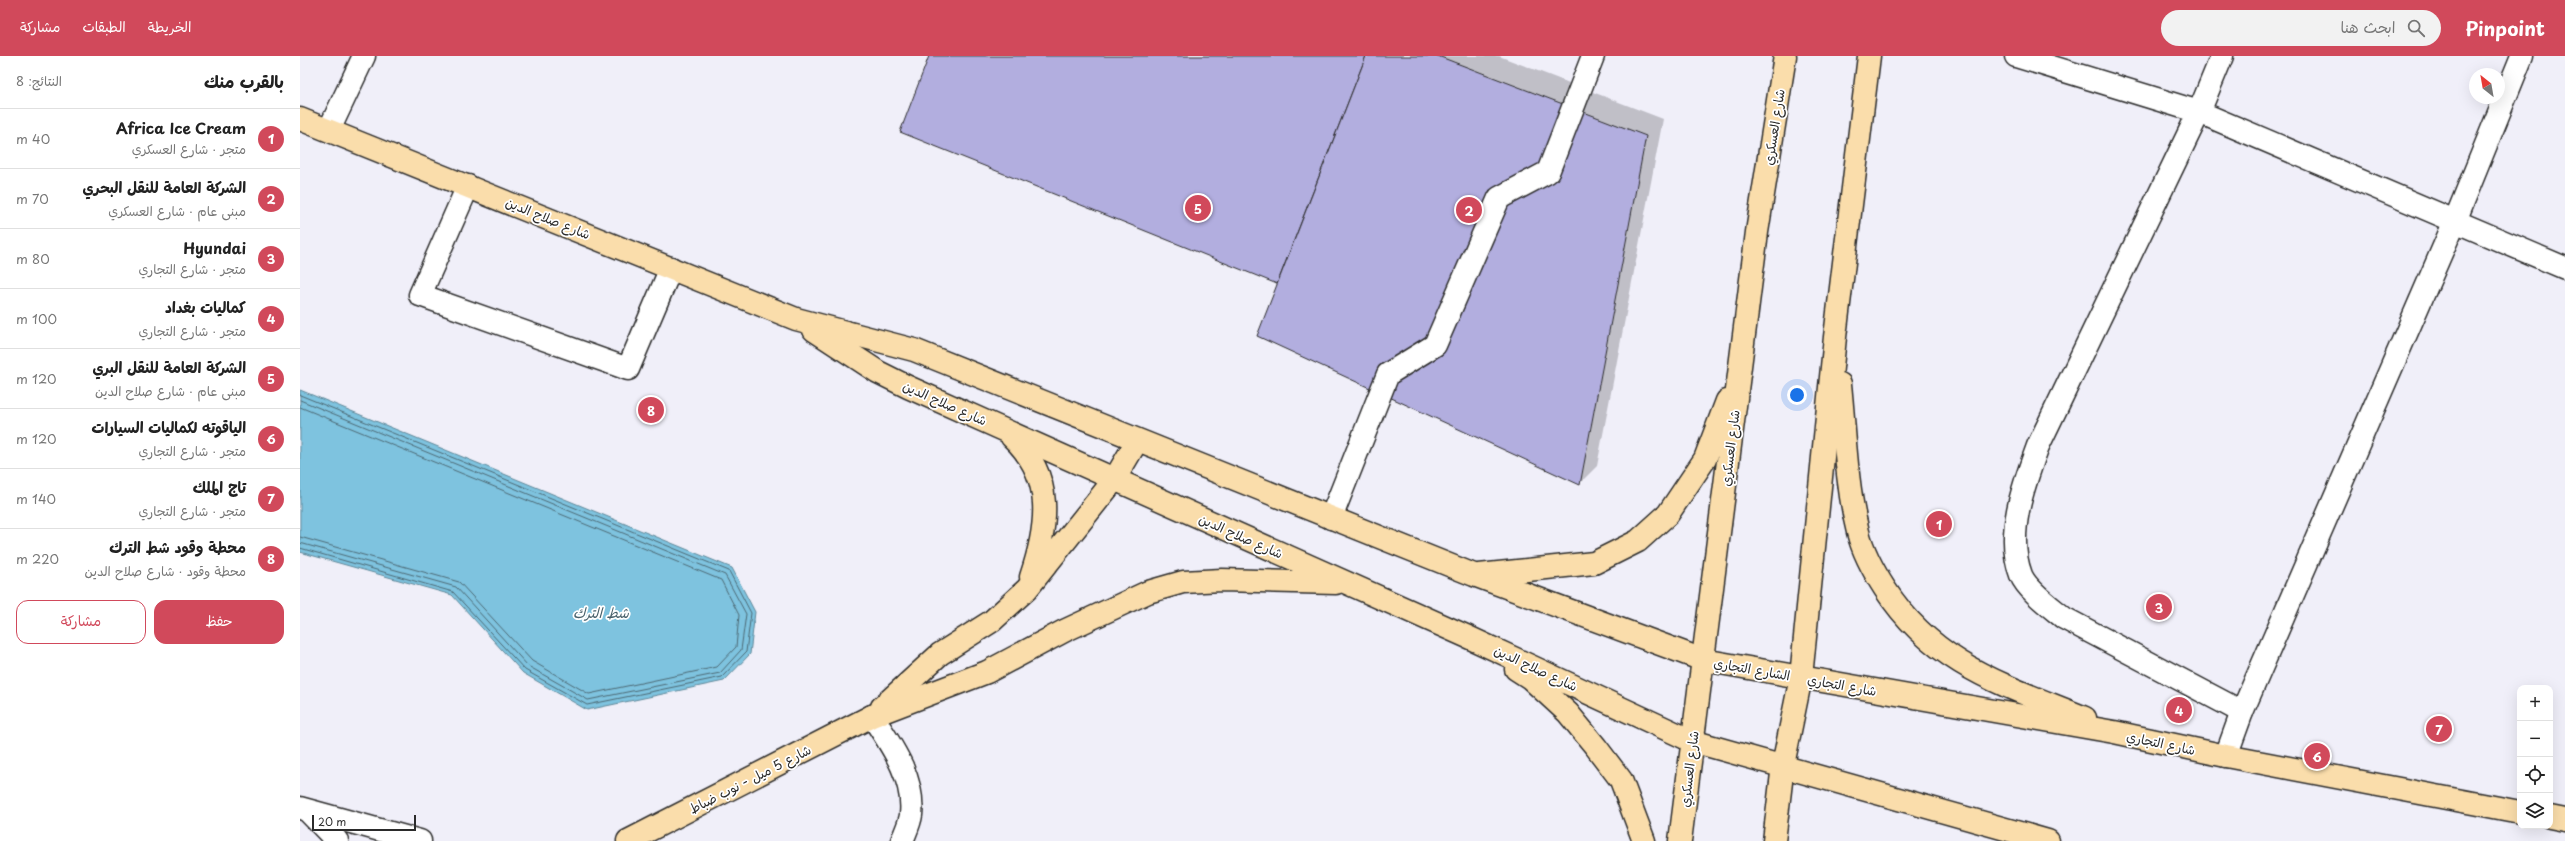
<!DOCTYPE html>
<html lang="ar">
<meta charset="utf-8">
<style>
:root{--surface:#fff;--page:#f2f2f2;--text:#222;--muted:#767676;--line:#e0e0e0;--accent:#d1495b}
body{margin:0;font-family:"Playpen Sans","Playpen Sans Arabic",sans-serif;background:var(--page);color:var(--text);direction:rtl}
.controls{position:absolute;right:12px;bottom:12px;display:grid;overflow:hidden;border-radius:8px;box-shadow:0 4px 16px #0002}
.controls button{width:36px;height:36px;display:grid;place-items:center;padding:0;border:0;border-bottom:1px solid var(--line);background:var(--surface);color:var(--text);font:20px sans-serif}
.compass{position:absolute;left:2169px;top:12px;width:36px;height:36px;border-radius:50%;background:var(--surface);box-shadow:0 4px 16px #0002;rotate:329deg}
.scale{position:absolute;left:12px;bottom:10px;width:104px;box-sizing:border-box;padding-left:4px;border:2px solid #2b2b2b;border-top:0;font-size:11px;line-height:14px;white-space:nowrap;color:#2b2b2b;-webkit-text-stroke:3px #fff;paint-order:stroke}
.you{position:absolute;left:1497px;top:339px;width:14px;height:14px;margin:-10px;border:3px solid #fff;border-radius:50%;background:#1a73e8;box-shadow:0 0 0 6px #1a73e833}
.badge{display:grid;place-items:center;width:26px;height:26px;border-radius:50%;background:var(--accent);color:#fff;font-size:13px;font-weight:700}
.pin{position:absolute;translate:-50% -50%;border:2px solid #fff;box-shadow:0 1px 4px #0006}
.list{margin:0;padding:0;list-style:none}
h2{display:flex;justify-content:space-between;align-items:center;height:52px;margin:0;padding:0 16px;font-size:17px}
h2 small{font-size:13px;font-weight:400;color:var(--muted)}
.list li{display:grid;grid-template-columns:26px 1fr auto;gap:12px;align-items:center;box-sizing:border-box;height:60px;padding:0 16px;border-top:1px solid var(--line)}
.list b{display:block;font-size:15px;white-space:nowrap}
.list p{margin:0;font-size:13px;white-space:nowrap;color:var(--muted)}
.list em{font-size:13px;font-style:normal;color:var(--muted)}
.actions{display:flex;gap:8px;padding:12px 16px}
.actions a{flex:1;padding:9px 0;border:1px solid var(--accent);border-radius:12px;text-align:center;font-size:14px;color:var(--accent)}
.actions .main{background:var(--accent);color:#fff}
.icon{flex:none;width:22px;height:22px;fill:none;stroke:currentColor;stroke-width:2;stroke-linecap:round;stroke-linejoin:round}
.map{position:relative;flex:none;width:2265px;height:785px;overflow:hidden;direction:ltr}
header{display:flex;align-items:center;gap:24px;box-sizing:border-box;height:56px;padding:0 20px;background:var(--accent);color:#fff}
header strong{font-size:19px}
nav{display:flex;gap:22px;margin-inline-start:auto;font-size:14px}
.search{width:280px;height:36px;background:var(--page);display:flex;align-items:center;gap:10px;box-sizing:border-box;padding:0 14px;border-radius:22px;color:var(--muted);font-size:15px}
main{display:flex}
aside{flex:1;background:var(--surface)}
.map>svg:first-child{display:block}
.water{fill:#7ec3df;stroke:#5d8697}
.shadow{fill:#0003}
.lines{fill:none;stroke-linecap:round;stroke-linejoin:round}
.shore{stroke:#4c6873;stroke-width:1}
.building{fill:#b2aedf;stroke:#2b2b2b}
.minor-casing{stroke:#2b2b2b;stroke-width:25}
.major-casing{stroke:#2b2b2b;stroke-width:25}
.minor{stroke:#fff;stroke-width:22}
.major{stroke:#faddab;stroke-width:22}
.labels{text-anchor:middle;stroke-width:3.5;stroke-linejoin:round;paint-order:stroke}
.street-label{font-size:13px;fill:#2b2b2b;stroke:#fff}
.water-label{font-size:14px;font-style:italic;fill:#48606a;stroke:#fff}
</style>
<header>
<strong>Pinpoint</strong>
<div class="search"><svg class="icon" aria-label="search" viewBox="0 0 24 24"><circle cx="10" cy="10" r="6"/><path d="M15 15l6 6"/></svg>ابحث هنا</div>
<nav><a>الخريطة</a><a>الطبقات</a><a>مشاركة</a></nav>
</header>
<main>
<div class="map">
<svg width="2265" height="785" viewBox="0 0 2265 785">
<rect width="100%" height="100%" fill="#f0eff9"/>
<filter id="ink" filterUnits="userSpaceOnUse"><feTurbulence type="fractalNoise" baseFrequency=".025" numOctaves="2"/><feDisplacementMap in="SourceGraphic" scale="8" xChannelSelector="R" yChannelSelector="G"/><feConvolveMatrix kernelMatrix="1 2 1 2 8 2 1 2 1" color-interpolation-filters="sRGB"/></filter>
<g filter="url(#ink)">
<path class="water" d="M0,334L432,512L455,556L450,598L424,625L287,654L223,617L152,539L0,496Z"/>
<path class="shadow" d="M630,0H1199L1363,63L1297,410L1279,428L978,228L601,75Z"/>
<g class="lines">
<g class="shore">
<path d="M0,339L429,515L451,557L446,596L422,621L287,649L225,614L153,536L0,492"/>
<path d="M0,344L425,519L446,558L441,594L420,617L288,644L228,610L156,531L0,487"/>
<path d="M0,351L421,524L439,559L436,591L417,611L289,638L232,605L159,526L0,481"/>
</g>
</g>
<g class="building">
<path d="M629,0H1066L977,228L600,76Z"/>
<path d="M1066,0H1138L1346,80L1280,429L957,280Z"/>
</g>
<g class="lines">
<g class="minor-casing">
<g id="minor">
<path d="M1716,0L1899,56L2265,212"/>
<path d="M1922,0L1899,56L1738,390C1724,428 1705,478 1721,519C1727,534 1752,552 1764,562L1942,656"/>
<path d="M29,74L64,0"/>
<path d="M168,130L120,239L328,313L371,212"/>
<path d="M1031,462L1088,318L1135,289L1199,142L1248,116L1293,0"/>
<path d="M572,660C591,689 615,722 611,759C610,767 605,777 602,785"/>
<path d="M1926,700L1942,656L2155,165L2222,0"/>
<path d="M0,752L120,785"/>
<path d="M8,755L37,785"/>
</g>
</g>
<g class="major-casing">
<g id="major">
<path d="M0,63L496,263L614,294L1174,519L1403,604L1814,676L1926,700L2220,756"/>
<path d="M514,274L578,316L608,331L1168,581L1392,685L1748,785"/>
<path d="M1540,328C1545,377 1546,428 1558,476C1563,496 1574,516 1585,533C1635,610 1705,629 1785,662"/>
<path d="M712,381C755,421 748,470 731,521"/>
<path d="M1179,519L1294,507L1338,485L1368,458L1405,403L1427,345"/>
<path d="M1216,613L1230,622L1268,657L1296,691L1321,724L1344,785"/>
<path d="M582,651L640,598L692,565L727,533L814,424L837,385"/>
<path d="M2250,761L2265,764"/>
<path d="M328,785L572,660L687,616L764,575L848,536L883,526L922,524L1036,527"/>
<path d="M1380,785L1457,176L1485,0"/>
<path d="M1474,785L1483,709L1501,621L1535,281L1569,0"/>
</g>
</g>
<use href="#minor" class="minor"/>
<use href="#major" class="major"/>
</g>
</g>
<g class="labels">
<g class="street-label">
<text transform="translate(1474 71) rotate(-81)" y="5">شارع العسكري</text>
<text transform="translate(248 162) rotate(22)" y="5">شارع صلاح الدين</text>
<text transform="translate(645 347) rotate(24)" y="5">شارع صلاح الدين</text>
<text transform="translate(1430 392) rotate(-83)" y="5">شارع العسكري</text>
<text transform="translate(941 480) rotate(24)" y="5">شارع صلاح الدين</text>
<text transform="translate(1236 612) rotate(25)" y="5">شارع صلاح الدين</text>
<text transform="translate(1452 613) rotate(10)" y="5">الشارع التجاري</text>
<text transform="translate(1542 629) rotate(10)" y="5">شارع التجاري</text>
<text transform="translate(1861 687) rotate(12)" y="5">شارع التجاري</text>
<text transform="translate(1389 713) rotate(-83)" y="5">شارع العسكري</text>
<text transform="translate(450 723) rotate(-27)" y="5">شارع 5 ميل - نوب ضباط</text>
</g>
<g class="water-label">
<text x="301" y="562">شط الترك</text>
</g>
</g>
</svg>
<div class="controls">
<button>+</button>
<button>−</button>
<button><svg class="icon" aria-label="locate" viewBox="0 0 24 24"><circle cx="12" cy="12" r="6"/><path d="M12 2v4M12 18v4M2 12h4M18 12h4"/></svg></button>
<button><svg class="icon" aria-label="layers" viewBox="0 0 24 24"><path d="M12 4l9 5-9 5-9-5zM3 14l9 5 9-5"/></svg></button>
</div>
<svg class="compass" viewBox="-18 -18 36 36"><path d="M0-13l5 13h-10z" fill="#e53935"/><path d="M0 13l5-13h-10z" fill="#767676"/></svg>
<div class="scale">20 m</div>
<div class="you"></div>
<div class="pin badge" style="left:1639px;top:468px">1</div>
<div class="pin badge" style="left:1169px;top:154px">2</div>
<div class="pin badge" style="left:1859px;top:551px">3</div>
<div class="pin badge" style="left:1879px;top:654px">4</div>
<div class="pin badge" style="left:898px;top:152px">5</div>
<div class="pin badge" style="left:2017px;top:700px">6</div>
<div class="pin badge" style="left:2139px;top:673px">7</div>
<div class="pin badge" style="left:351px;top:354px">8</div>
</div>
<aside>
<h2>بالقرب منك<small>النتائج: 8</small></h2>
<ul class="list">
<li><span class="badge">1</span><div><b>Africa Ice Cream</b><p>متجر · شارع العسكري</p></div><em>40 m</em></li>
<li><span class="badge">2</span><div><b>الشركة العامة للنقل البحري</b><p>مبنى عام · شارع العسكري</p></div><em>70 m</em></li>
<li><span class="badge">3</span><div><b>Hyundai</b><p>متجر · شارع التجاري</p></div><em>80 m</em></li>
<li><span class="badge">4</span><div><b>كماليات بغداد</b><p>متجر · شارع التجاري</p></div><em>100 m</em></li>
<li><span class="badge">5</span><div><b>الشركة العامة للنقل البري</b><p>مبنى عام · شارع صلاح الدين</p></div><em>120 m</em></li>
<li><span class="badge">6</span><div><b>الياقوته لكماليات السيارات</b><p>متجر · شارع التجاري</p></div><em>120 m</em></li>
<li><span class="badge">7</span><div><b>تاج الملك</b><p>متجر · شارع التجاري</p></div><em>140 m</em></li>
<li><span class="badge">8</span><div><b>محطة وقود شط الترك</b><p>محطة وقود · شارع صلاح الدين</p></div><em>220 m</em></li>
</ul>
<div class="actions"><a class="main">حفظ</a><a>مشاركة</a></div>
</aside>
</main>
